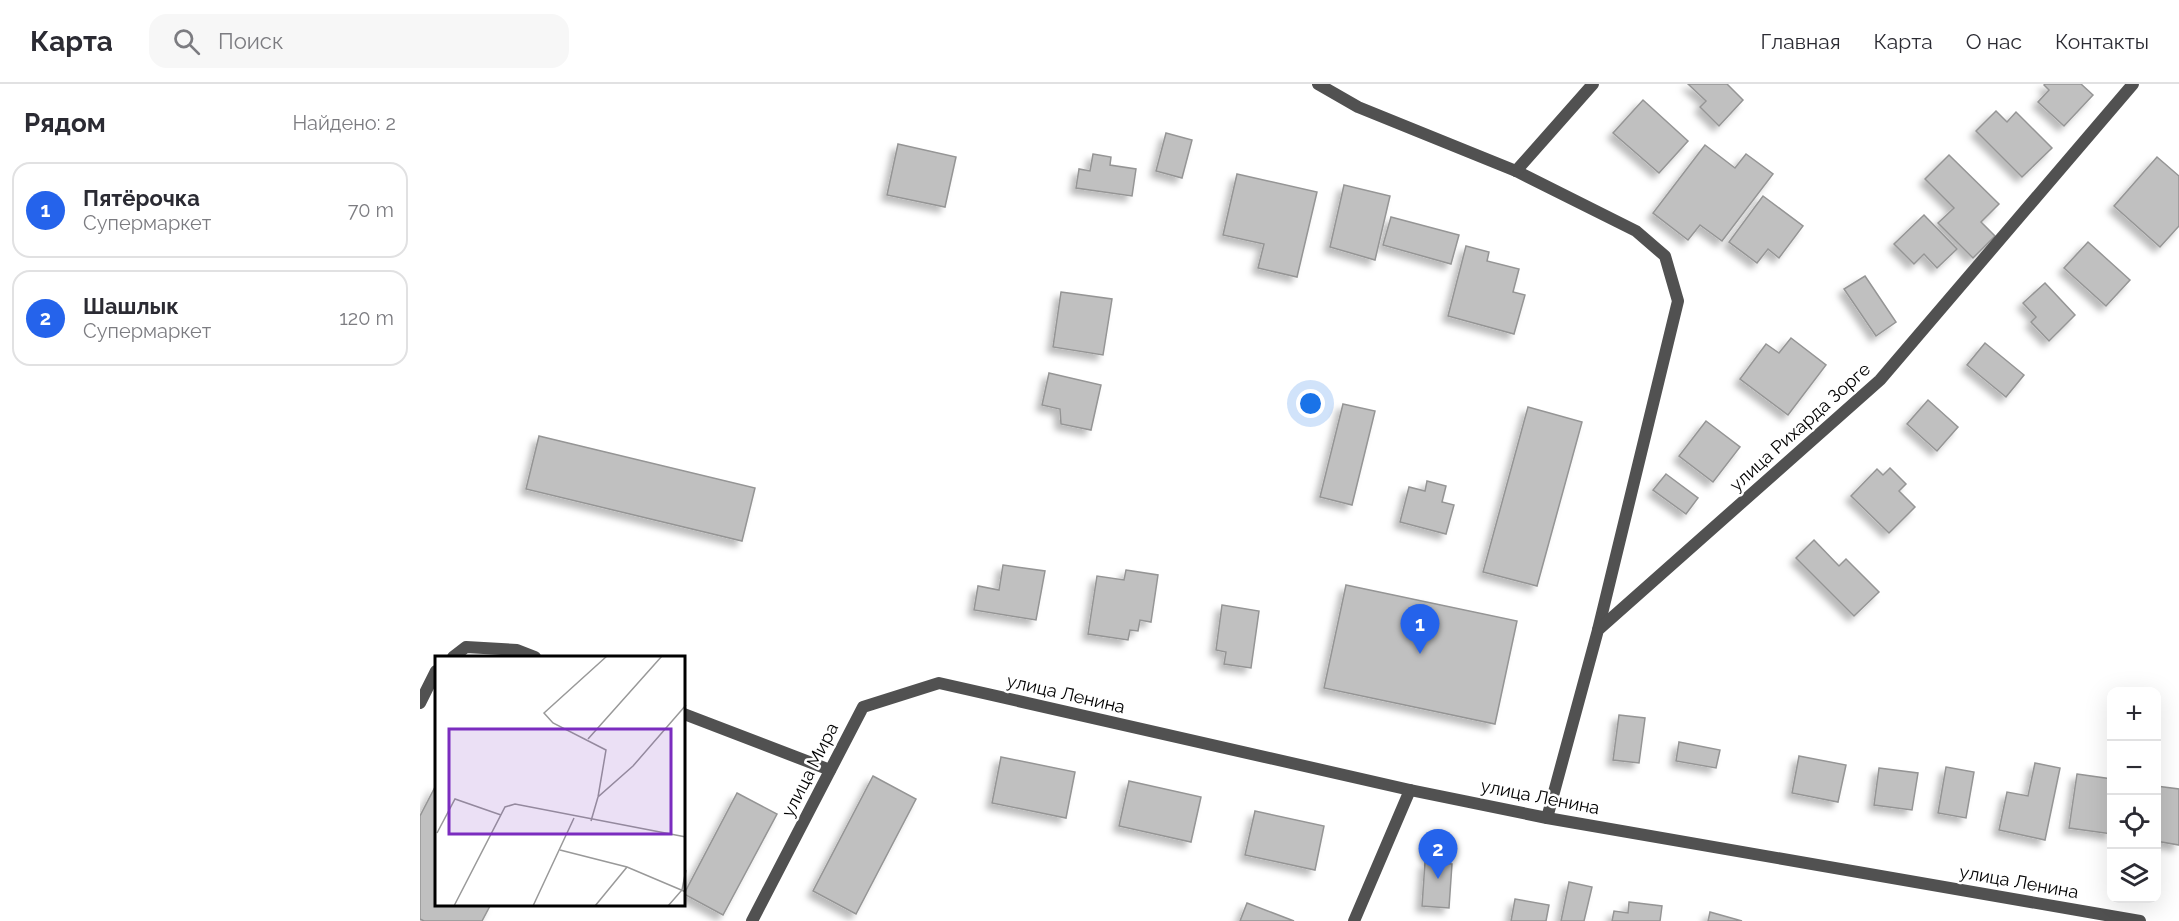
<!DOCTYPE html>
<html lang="ru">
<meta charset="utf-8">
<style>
:root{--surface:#fff;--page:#f7f7f7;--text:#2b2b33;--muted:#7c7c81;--line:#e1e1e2;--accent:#2563eb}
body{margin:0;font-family:Raleway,sans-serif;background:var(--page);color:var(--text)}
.controls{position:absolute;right:18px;bottom:18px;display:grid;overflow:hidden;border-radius:12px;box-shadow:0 6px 24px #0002}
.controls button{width:54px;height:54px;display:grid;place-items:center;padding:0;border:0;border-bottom:2px solid var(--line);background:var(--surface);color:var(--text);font:30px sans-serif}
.you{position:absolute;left:891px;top:320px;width:21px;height:21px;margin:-15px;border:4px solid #fff;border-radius:50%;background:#1a73e8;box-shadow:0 0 0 9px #1a73e833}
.badge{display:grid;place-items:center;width:39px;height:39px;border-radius:50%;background:var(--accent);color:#fff;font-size:20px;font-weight:700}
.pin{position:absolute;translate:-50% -50px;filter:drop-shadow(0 2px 3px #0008)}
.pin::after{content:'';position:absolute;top:32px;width:21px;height:18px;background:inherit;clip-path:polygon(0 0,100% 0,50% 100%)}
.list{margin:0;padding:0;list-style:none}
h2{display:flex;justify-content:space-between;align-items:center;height:78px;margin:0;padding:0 24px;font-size:26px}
h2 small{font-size:20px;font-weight:400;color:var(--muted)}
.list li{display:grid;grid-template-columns:39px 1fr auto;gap:18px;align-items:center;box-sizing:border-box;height:96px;margin:0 12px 12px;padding:0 12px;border:2px solid var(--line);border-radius:18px}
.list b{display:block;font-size:22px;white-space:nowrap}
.list p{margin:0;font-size:20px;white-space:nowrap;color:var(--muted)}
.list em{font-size:20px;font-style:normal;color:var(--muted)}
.icon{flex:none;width:33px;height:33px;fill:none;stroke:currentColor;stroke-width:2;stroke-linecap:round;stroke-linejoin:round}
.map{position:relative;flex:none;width:1759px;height:837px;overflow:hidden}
header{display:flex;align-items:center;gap:36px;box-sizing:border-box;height:84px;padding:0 30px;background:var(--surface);border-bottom:2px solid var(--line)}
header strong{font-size:28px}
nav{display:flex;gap:33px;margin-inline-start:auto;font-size:21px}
.search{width:420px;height:54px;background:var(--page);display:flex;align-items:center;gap:15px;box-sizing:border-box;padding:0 21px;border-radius:18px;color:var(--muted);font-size:22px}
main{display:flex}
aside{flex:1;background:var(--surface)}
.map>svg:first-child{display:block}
.building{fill:#c0c0c0;stroke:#959595;stroke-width:1.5;filter:url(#shadow)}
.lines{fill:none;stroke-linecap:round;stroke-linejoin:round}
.street{stroke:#515151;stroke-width:12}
.labels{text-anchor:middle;stroke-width:5;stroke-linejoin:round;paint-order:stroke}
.street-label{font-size:18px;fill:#000;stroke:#fff}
.inset-road{fill:none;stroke:#999;stroke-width:1.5}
.view{fill:#7b2cbf;fill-opacity:0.15;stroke:#7b2cbf;stroke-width:3}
.inset-edge{fill:none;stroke:#000;stroke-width:3}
</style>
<header>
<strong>Карта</strong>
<div class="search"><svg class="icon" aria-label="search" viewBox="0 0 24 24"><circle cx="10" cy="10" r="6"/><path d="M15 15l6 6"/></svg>Поиск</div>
<nav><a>Главная</a><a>Карта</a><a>О нас</a><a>Контакты</a></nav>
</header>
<main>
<aside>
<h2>Рядом<small>Найдено: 2</small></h2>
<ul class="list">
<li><span class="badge">1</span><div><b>Пятёрочка</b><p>Супермаркет</p></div><em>70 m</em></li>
<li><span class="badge">2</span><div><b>Шашлык</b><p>Супермаркет</p></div><em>120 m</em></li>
</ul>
</aside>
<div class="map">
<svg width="1759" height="837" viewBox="0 0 1759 837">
<defs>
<filter id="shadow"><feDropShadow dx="-5.5" dy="5.5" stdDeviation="3" flood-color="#0004"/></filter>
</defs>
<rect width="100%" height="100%" fill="#fff"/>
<g class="building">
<path d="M1268,0H1307L1323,16L1299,42L1280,23L1286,17Z"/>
<path d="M1625,0H1661L1673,11L1644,42L1618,18L1629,6L1624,1Z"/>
<path d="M1223,16L1268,57L1239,89L1193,49Z"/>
<path d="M1576,27L1587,38L1596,28L1632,64L1602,93L1556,47Z"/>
<path d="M746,49L772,56L762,94L736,87Z"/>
<path d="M478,60L536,73L525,123L467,111Z"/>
<path d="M1285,61L1315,84L1326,70L1353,90L1302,157L1280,141L1268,156L1233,129Z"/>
<path d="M673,70L691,73L690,81L716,85L712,112L656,104L659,85L670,87Z"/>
<path d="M1529,71L1579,120L1561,138L1575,152L1553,174L1518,139L1534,124L1505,95Z"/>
<path d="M1737,73L1759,92V142L1740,163L1694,122Z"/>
<path d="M817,90L897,108L877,193L838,184L844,160L803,151Z"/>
<path d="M924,101L970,112L955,176L910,163Z"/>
<path d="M1343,112L1383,142L1359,174L1348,165L1337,179L1309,158Z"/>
<path d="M1504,131L1537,165L1517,184L1504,170L1494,180L1474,160Z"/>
<path d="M971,133L1039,151L1031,180L963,161Z"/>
<path d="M1668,158L1710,196L1686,222L1644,184Z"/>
<path d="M1046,162L1069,168L1067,177L1099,185L1093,208L1105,211L1094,250L1028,232Z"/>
<path d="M1445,192L1476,238L1456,252L1424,205Z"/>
<path d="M1625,199L1655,231L1629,257L1611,238L1616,233L1603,219Z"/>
<path d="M641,208L692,215L683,271L633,263Z"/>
<path d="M1371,254L1406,281L1368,331L1320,295L1346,260L1359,269Z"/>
<path d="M1565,259L1604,291L1586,313L1547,281Z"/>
<path d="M629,289L681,301L671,346L641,340L640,325L622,321Z"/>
<path d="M1508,316L1538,343L1517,367L1487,340Z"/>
<path d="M923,320L955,327L932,421L900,413Z"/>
<path d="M1108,323L1162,338L1117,502L1063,488Z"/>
<path d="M1286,337L1320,363L1293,398L1259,372Z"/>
<path d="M119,352L335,404L322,457L106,405Z"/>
<path d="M1470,384L1486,400L1479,407L1495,423L1469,449L1431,412L1457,385L1463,391Z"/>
<path d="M1246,390L1278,414L1266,430L1233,406Z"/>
<path d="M1007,397L1026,402L1022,418L1034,421L1026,450L980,438L989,403L1005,407Z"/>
<path d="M1394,456L1419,482L1426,475L1459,508L1434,532L1376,474Z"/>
<path d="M583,481L625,487L616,536L554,526L558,502L579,506Z"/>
<path d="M706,486L738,491L731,538L720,536L718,547L710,546L708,556L668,550L677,492L704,496Z"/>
<path d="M926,501L1097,537L1075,640L904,604Z"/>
<path d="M802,521L839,527L831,584L804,580L806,568L796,566Z"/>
<path d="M1199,631L1225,634L1219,679L1193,676Z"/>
<path d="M1259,658L1300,666L1296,684L1256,677Z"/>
<path d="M1379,672L1426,681L1418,718L1372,709Z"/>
<path d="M581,673L655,688L646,734L572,719Z"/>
<path d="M1615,679L1640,684L1625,756L1579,746L1587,708L1608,712Z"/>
<path d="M1526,683L1554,688L1546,734L1518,729Z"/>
<path d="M1459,684L1498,689L1492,726L1454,721Z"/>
<path d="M1657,690L1692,695V750L1649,744Z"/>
<path d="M453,692L496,715L436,830L393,807Z"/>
<path d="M709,697L781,713L771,758L699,742Z"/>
<path d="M16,701V820H71L62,837H4L0,835V732Z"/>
<path d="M1736,702L1759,705V761L1736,757Z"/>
<path d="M317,709L357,730L303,831L264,810Z"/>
<path d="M835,727L904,742L895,786L825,771Z"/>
<path d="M1005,778L1032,780L1029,824L1002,822Z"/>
<path d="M1149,798L1172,803L1164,837H1141Z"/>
<path d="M1095,815L1129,821L1126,837H1091Z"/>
<path d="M1209,818L1242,822L1240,837H1192L1194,827L1208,829Z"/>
<path d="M827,819L874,837H820Z"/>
<path d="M1290,828L1322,837H1288Z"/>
</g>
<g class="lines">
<g class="street">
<path d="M898,0L938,23L1096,87L1216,147L1245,172L1258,217L1178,546"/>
<path d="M1096,87L1173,0"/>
<path d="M33,573L46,563L97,566L115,573"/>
<path d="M0,619L16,587"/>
<path d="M264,630L410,686"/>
<path d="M1127,734L1178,546L1460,296L1713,0"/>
<path d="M332,837L443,623L519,599L990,706L1127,734L1720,837"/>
<path d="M934,837L990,706"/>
</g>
</g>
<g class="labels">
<g class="street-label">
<text transform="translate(1380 343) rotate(-42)" y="6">улица Рихарда Зорге</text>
<text transform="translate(646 610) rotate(13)" y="6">улица Ленина</text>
<text transform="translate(390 686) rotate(-63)" y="6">улица Мира</text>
<text transform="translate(1120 713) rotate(11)" y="6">улица Ленина</text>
<text transform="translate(1599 798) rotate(10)" y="6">улица Ленина</text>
</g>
</g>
<g transform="translate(15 572)">
<rect width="250" height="250" fill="#fff"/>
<path class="inset-road" d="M153,83L227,0M163,141L171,94L118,67L109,57L172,0M156,165L163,141L198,110L251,49M2,177L20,143L66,159M125,194L192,211L251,236M19,250L70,151L80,148L251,181M98,250L139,162M160,250L192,211M233,250L247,234L251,214"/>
<path class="view" d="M14,73H236V178H14Z"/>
<rect width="250" height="250" class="inset-edge"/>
</g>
</svg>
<div class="controls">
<button>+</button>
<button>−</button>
<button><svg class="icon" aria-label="locate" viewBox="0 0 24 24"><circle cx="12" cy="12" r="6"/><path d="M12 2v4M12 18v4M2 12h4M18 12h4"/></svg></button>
<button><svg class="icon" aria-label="layers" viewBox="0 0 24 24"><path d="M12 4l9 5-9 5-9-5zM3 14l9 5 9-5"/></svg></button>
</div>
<div class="you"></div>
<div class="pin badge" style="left:1000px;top:570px">1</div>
<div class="pin badge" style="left:1018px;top:795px">2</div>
</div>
</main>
